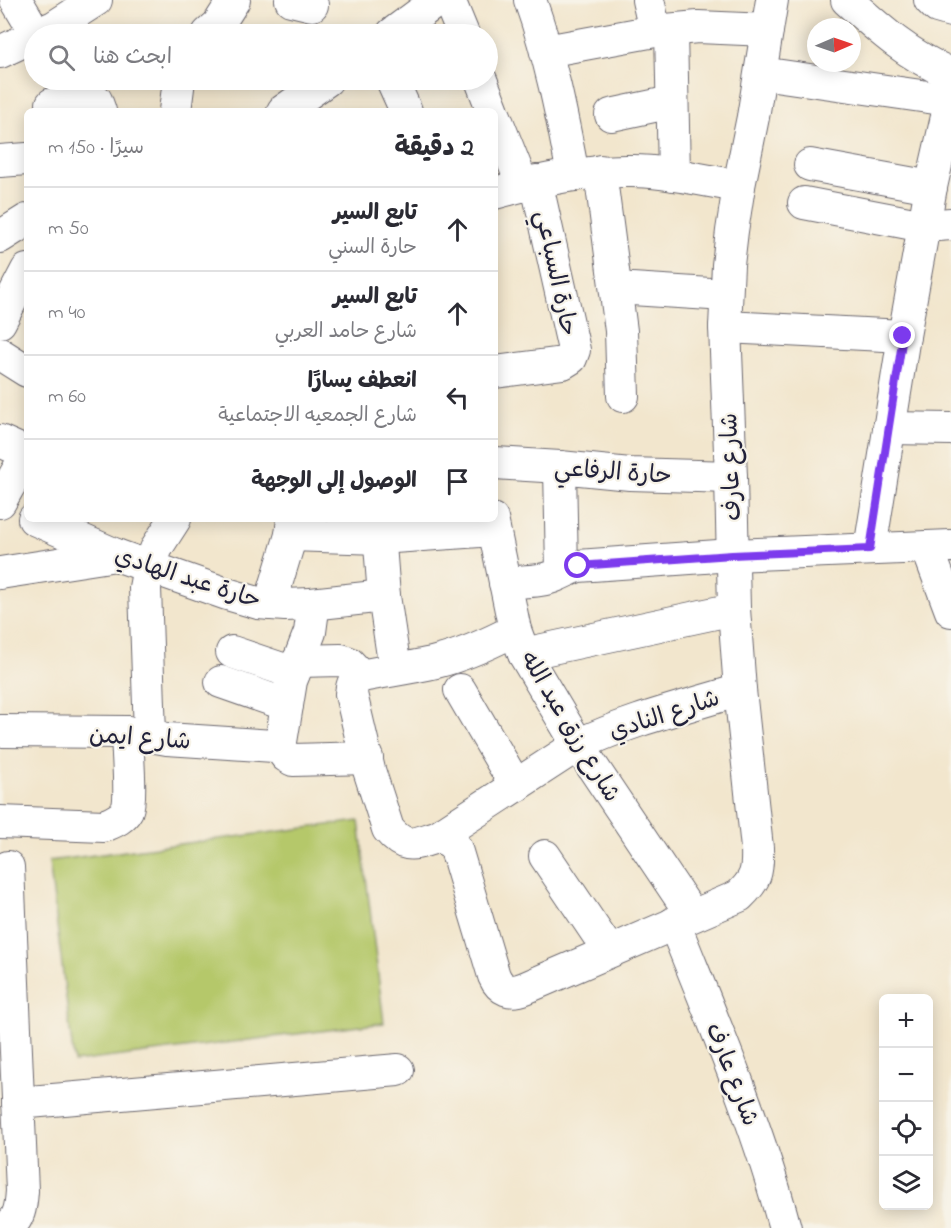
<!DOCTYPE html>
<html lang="ar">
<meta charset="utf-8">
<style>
:root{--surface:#fff;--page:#f2f2f3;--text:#2b2b33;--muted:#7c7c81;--line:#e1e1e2}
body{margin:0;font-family:"Indie Flower","Playpen Sans Arabic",sans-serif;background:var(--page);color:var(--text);direction:rtl}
.controls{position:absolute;right:18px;bottom:18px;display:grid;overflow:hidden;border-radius:9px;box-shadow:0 3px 15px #0003}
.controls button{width:54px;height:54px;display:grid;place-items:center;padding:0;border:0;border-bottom:2px solid var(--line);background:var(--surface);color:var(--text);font:30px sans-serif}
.compass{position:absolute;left:807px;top:18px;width:54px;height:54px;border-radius:50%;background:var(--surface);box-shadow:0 3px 15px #0003;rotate:88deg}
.stop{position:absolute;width:18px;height:18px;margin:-14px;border:4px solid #7c3aed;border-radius:50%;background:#fff}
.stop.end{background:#7c3aed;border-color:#fff;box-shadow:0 2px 6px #0008}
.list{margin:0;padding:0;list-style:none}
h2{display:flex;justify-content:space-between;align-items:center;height:78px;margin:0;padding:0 24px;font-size:26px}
h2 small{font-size:20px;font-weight:400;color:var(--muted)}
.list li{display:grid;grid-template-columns:39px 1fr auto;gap:18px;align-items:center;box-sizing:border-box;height:84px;padding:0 24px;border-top:2px solid var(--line)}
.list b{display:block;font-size:22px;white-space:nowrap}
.list p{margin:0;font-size:20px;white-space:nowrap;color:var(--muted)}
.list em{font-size:20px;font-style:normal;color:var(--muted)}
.icon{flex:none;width:33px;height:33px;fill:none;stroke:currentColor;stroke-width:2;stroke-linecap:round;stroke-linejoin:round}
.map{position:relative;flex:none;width:951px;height:1228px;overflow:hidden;direction:ltr}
.search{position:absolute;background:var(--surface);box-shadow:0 3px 15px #0003;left:24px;top:24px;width:474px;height:66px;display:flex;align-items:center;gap:15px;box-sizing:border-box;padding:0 21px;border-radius:33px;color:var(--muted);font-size:22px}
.panel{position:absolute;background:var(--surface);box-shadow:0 3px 15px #0003;left:24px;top:108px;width:474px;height:414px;border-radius:9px;direction:rtl}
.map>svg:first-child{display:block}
.green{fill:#b5c86b;stroke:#6c7553;stroke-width:1.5}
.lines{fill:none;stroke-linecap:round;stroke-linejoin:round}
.minor-casing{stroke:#6b676e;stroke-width:34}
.minor{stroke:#fff;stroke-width:32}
.route{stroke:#7c3aed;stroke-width:8}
.labels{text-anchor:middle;stroke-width:4.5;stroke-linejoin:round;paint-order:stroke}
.street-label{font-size:24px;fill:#22223b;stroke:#f7f3e8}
</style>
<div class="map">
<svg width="951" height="1228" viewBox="0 0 951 1228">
<rect width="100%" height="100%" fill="#f7f3e8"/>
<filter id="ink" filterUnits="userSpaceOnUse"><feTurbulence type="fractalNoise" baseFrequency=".0167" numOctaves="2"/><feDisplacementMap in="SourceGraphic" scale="12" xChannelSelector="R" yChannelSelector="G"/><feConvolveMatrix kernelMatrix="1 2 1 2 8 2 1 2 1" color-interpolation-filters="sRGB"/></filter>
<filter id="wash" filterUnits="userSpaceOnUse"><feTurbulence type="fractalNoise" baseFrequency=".008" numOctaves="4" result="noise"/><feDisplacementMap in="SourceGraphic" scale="24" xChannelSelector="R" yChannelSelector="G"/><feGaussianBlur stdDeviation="1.35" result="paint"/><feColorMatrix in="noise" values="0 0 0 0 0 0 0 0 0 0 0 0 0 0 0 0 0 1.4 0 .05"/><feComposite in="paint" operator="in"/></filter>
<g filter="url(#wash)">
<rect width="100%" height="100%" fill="#f2e6cd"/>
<path class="green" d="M359,821L384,1023L74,1062L49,861Z"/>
</g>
<g filter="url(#ink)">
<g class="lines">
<g class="minor-casing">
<g id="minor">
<path d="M16,0L36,34"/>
<path d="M291,0L312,5"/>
<path d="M449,0L463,34"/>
<path d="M530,0C550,56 562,116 573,175"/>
<path d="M648,0L655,31"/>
<path d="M847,0C881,31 908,55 951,74"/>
<path d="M930,0L937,7L951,11"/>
<path d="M671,30L674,175"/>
<path d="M37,34L54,27L96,0"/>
<path d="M208,34L218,25L234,0"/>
<path d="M392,34L438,0"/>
<path d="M546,51L655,31L698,27L767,30"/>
<path d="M0,52L34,36"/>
<path d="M761,73L935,98L951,104"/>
<path d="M392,80L406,111"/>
<path d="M481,80L493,111"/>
<path d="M52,104L90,95L96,100L100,111"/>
<path d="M175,111L179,80"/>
<path d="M283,111L327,80"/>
<path d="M611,115L672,102"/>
<path d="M495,116L523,186"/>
<path d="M0,161L27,159"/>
<path d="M810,165L931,187"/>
<path d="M600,171L621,331L623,396"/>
<path d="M495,193C540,180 585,170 632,171C666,171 706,181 739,186"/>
<path d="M804,203L924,226L951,224"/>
<path d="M0,237L27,220"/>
<path d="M616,288L726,295"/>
<path d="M0,322L27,270"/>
<path d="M725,327L904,336"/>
<path d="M0,354L27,371"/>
<path d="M495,372L563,363L571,358L574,350L536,181"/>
<path d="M889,428L951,429"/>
<path d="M0,441L27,453"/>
<path d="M495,463L560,467L630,474L731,477"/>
<path d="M560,467L562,572"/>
<path d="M0,502L27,454"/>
<path d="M34,519L116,555L227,594L258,603L285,605L311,604L384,596"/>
<path d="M378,519L384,596L395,669"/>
<path d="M492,519L515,630L524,654L578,745L692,915"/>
<path d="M291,535L379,538L494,530"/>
<path d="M927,547L951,611"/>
<path d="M870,549L904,336L931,187L951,99"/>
<path d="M0,573L116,555"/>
<path d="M505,583C519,581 542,582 555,576C563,573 569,569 578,566L732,555L951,546"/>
<path d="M270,604L291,535L293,519"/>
<path d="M515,630C490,643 464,655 436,662C411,668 386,671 361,676C353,681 352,685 351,694L369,770L388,829C406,851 415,843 437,837L578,745C630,720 685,707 740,690"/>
<path d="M232,652L294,673"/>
<path d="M524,654L734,609"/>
<path d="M298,661L341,660L349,663L361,676"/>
<path d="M221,682L287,705"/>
<path d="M460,690L516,786"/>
<path d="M0,731L127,732L167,739L274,746L280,748L286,756L293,760L367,758"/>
<path d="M150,735L145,588L149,567L157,547L175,519"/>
<path d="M280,748L291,681L310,632L312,617L311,604"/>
<path d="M0,822L104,826C113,822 122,819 127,810C132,798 127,748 127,732"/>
<path d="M437,837C446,839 451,841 456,849L494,976C500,990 511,994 525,988L739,896C756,880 758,872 757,848L740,690L734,609L731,477L725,327L728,265L732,231L739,186L753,117L772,0"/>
<path d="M545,856L609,951"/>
<path d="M674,923C714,1023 757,1123 785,1228"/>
<path d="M18,1103L398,1070"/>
<path d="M6,1228C20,1220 21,1205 22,1191L8,867"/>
</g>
</g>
<use href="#minor" class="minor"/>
</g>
</g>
<g class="lines" filter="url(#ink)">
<path class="route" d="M578,566L732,555L870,549L903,336"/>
</g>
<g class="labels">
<g class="street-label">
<text transform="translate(557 273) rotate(78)" y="8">حارة السباعي</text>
<text transform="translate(730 467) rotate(-92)" y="8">شارع عارف</text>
<text transform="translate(613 471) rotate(4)" y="8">حارة الرفاعي</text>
<text transform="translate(188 577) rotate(18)" y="8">حارة عبد الهادي</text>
<text transform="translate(664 714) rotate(-18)" y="8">شارع النادي</text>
<text transform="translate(571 726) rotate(59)" y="8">شارع رزق عبد الله</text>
<text transform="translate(140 737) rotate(4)" y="8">شارع ايمن</text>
<text transform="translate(733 1074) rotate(69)" y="8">شارع عارف</text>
</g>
</g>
</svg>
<div class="controls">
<button>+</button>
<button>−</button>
<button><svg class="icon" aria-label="locate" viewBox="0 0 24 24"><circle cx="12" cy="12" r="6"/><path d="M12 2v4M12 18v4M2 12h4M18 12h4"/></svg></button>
<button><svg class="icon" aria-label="layers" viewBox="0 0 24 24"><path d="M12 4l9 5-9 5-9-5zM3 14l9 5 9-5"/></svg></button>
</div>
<svg class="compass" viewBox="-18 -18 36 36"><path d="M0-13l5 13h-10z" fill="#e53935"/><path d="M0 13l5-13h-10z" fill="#7c7c81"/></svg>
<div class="stop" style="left:578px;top:566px"></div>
<div class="stop end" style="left:903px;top:336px"></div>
<div class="search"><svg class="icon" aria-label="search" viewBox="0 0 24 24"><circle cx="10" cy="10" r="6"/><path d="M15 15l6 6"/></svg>ابحث هنا</div>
<section class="panel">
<h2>2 دقيقة<small>سيرًا · 150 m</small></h2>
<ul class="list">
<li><svg class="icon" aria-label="ahead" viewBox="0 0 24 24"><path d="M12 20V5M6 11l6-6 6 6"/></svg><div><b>تابع السير</b><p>حارة السني</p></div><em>50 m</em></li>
<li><svg class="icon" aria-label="ahead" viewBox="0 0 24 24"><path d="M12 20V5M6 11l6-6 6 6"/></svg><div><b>تابع السير</b><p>شارع حامد العربي</p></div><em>40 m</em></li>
<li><svg class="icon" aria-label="left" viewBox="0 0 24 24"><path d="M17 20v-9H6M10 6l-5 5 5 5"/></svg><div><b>انعطف يسارًا</b><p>شارع الجمعيه الاجتماعية</p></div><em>60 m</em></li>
<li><svg class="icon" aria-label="arrive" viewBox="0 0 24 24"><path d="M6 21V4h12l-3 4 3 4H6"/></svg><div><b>الوصول إلى الوجهة</b></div></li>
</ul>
</section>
</div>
